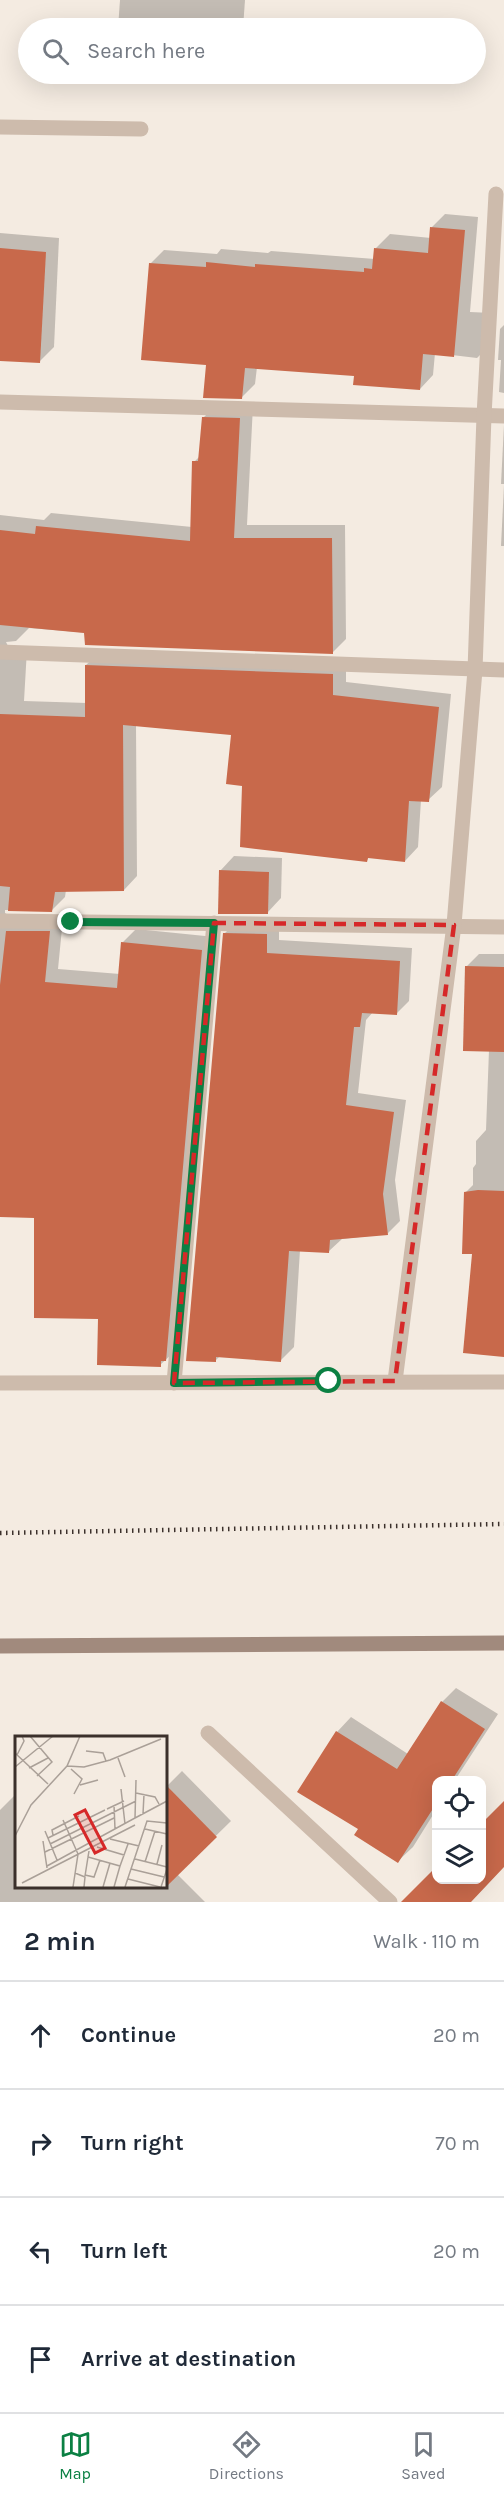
<!DOCTYPE html>
<meta charset="utf-8">
<style>
:root{--surface:#fff;--page:#f2f2f3;--text:#1f2937;--muted:#747a83;--line:#e0e1e3;--accent:#0b8043}
body{margin:0;font-family:Karla,sans-serif;background:var(--page);color:var(--text)}
.controls{position:absolute;right:18px;bottom:18px;display:grid;overflow:hidden;border-radius:12px;box-shadow:0 6px 24px #0002}
.controls button{width:54px;height:54px;display:grid;place-items:center;padding:0;border:0;border-bottom:2px solid var(--line);background:var(--surface);color:var(--text);font:30px sans-serif}
.stop{position:absolute;width:18px;height:18px;margin:-14px;border:4px solid #0b8043;border-radius:50%;background:#fff}
.stop.end{background:#0b8043;border-color:#fff;box-shadow:0 2px 6px #0008}
.list{margin:0;padding:0;list-style:none}
h2{display:flex;justify-content:space-between;align-items:center;height:78px;margin:0;padding:0 24px;font-size:26px}
h2 small{font-size:20px;font-weight:400;color:var(--muted)}
.list li{display:grid;grid-template-columns:39px 1fr auto;gap:18px;align-items:center;box-sizing:border-box;height:108px;padding:0 24px;border-top:2px solid var(--line)}
.list b{display:block;font-size:22px;white-space:nowrap}
.list em{font-size:20px;font-style:normal;color:var(--muted)}
.icon{flex:none;width:33px;height:33px;fill:none;stroke:currentColor;stroke-width:2;stroke-linecap:round;stroke-linejoin:round}
.map{position:relative;flex:none;width:504px;height:1902px;overflow:hidden}
.search{position:absolute;background:var(--surface);box-shadow:0 6px 24px #0002;left:18px;right:18px;top:18px;height:66px;display:flex;align-items:center;gap:15px;box-sizing:border-box;padding:0 21px;border-radius:33px;color:var(--muted);font-size:22px}
.sheet{height:510px;background:var(--surface)}
nav{display:flex;justify-content:space-around;align-items:center;box-sizing:border-box;height:84px;border-top:2px solid var(--line);background:var(--surface);font-size:16px;color:var(--muted)}
nav a{display:grid;justify-items:center;gap:3px}
nav .on{color:var(--accent)}
.map>svg:first-child{display:block}
.shadow{fill:#0003}
.building{fill:#c8694b}
.lines{fill:none;stroke-linecap:round;stroke-linejoin:round}
.street{stroke:#cdbbac;stroke-width:15}
.secondary{stroke:#a18a7d;stroke-width:15}
.rail{stroke:#3b302b;stroke-width:4.5;stroke-dasharray:1.5 4.5;stroke-linecap:butt}
.route{stroke:#0b8043;stroke-width:8}
.marked{fill:none;stroke:#d62828;stroke-width:4.5;stroke-dasharray:12 8;stroke-linejoin:round}
.inset-road{fill:none;stroke:#aaa098;stroke-width:1.5}
.view{fill:#d62828;fill-opacity:0.15;stroke:#d62828;stroke-width:3}
.inset-edge{fill:none;stroke:#3b302b;stroke-width:3}
</style>
<div class="map">
<svg width="504" height="1902" viewBox="0 0 504 1902">
<rect width="100%" height="100%" fill="#f4ebe1"/>
<g class="shadow">
<path d="M120,0H245L243,28H118Z"/>
<path d="M445,214L478,217L470,312L492,313L491,344L477,358L435,353L433,375L420,389L356,374L257,367L255,384L242,397L208,364L150,264L164,250L217,254L221,249L268,253L271,251L375,259L376,248L390,234L431,238L432,227Z"/>
<path d="M0,233L59,238L54,347L39,362L0,360Z"/>
<path d="M504,325V393L499,392L501,360H498L500,329Z"/>
<path d="M217,404L253,405L247,525H345L346,639L332,653L29,628L16,641L6,642L9,648L27,649L24,701L87,703L86,665L100,652L346,661V682L451,694L442,787L428,800H421L418,847L405,861L369,857L367,860L244,784L233,734L136,725L137,876L124,890H66L65,897L52,910H5V913L13,918H63L58,969L120,974L122,943L136,929L215,937L174,1352L160,1365L100,1318L36,1217L0,1216V515L44,520L51,513L192,527L194,462L200,456L203,418Z"/>
<path d="M504,425V484H501Z"/>
<path d="M504,485V546H501Z"/>
<path d="M234,856L282,858L281,898L267,913L220,871Z"/>
<path d="M237,921L279,922V940L412,948L409,1001L396,1014L373,1012L366,1020L358,1093L406,1100L395,1180L400,1221L387,1234L342,1239L329,1251L300,1250L294,1347L281,1360L220,1356L215,1361L224,934Z"/>
<path d="M479,954H504V1355L465,1193L473,1185V1168L476,1164V1141L486,1130L489,1050L466,967Z"/>
<path d="M456,1688L498,1714L455,1780H436V1810L413,1847L398,1861L360,1829L337,1732L351,1717L408,1754L442,1702Z"/>
<path d="M182,1771L231,1821L177,1874L205,1902H0V1810L16,1794V1886H165V1788Z"/>
<path d="M504,1803V1866L470,1902H437L420,1886L436,1869V1880H482V1825Z"/>
</g>
<g class="building">
<path d="M430,227L465,230L454,357L423,354L420,390L353,385L354,376L245,368L242,399L203,398L206,365L141,360L149,263L206,267V262L255,267V264L364,272V268L372,269L374,248L428,253Z"/>
<path d="M0,248L46,252L40,363L0,361Z"/>
<path d="M202,417L240,418L234,538H332L333,654L85,645L84,633L0,625V530L35,534L36,526L190,541L192,461H198Z"/>
<path d="M85,665L333,674V695L439,707L429,802L409,801L405,862L368,858L367,862L240,847L242,786L226,784L231,735L123,725L124,891L55,892L52,912L8,911L10,887L0,886V714L85,717Z"/>
<path d="M219,870L269,872L268,914H218Z"/>
<path d="M6,931H50L45,982L117,988L121,942L202,950L166,1361H161V1367L97,1365L98,1319L34,1318V1218L0,1217V985Z"/>
<path d="M223,933L267,934V953L400,961L397,1015L362,1013L360,1027H354L346,1105L394,1112L383,1194L388,1235L330,1240L329,1253L289,1251L281,1362L216,1357V1362L186,1361Z"/>
<path d="M465,966L504,967V1052L463,1051Z"/>
<path d="M478,1190L504,1191V1357L463,1353L472,1254H462L464,1192Z"/>
<path d="M441,1701L485,1729L452,1780H436V1804L398,1863L354,1835L358,1829L297,1792L336,1731L397,1769Z"/>
<path d="M165,1784L217,1837L165,1888Z"/>
<path d="M504,1801V1867L471,1902H401L436,1867V1880H482V1823Z"/>
</g>
<g class="lines">
<g class="street">
<path d="M0,127L141,129"/>
<path d="M0,402L504,416"/>
<path d="M0,652L504,670"/>
<path d="M0,921L504,927"/>
<path d="M395,1381L454,925L475,670L484,416L496,194"/>
<path d="M0,1383L504,1382"/>
<path d="M174,1383L214,923"/>
<path d="M208,1733L390,1902"/>
</g>
<path class="secondary" d="M0,1646L504,1643"/>
<path class="rail" d="M0,1533L504,1524"/>
</g>
<g class="lines">
<path class="route" d="M71,922L214,923L174,1383L329,1381"/>
</g>
<path class="marked" d="M214,923L454,925L395,1381L174,1383Z"/>
<g transform="translate(15 1736)">
<rect width="152" height="152" fill="#f4ebe1"/>
<path class="inset-road" d="M15,0L37,26L22,40M71,15L88,17L91,25M0,17L33,48M2,19L9,5L7,0M103,22L110,41M52,30L69,31L95,24L146,3M0,31L38,0M14,32L33,22M56,33L67,43L59,58M65,49L83,44M106,53L110,88M121,57L140,61L144,68M99,69L100,93M92,73L109,65M128,78L129,58M120,82L152,65M48,84L63,118L58,151M130,93L152,98M30,95L42,124M38,99L37,94L64,80M0,100L16,69L52,30L65,0M33,102L90,74M95,103L124,110M28,105L32,132M35,108L121,65M82,111L109,119L113,108M74,115L73,121L105,130L109,119M30,116L99,82M120,123L152,131M130,126L140,95M142,128L147,109M32,130L120,82L121,44M116,133L149,141M60,137L70,141L69,151M70,139L79,141L85,124M70,140L73,121M113,143L145,151M7,147L120,89M88,151L95,127M99,151L105,130M110,151L132,85L152,87M146,151L152,133"/>
<path class="view" d="M70,74L90,112L80,117L60,79Z"/>
<rect width="152" height="152" class="inset-edge"/>
</g>
</svg>
<div class="controls">
<button><svg class="icon" aria-label="locate" viewBox="0 0 24 24"><circle cx="12" cy="12" r="6"/><path d="M12 2v4M12 18v4M2 12h4M18 12h4"/></svg></button>
<button><svg class="icon" aria-label="layers" viewBox="0 0 24 24"><path d="M12 4l9 5-9 5-9-5zM3 14l9 5 9-5"/></svg></button>
</div>
<div class="stop" style="left:329px;top:1381px"></div>
<div class="stop end" style="left:71px;top:922px"></div>
<div class="search"><svg class="icon" aria-label="search" viewBox="0 0 24 24"><circle cx="10" cy="10" r="6"/><path d="M15 15l6 6"/></svg>Search here</div>
</div>
<section class="sheet">
<h2>2 min<small>Walk · 110 m</small></h2>
<ul class="list">
<li><svg class="icon" aria-label="ahead" viewBox="0 0 24 24"><path d="M12 20V5M6 11l6-6 6 6"/></svg><div><b>Continue</b></div><em>20 m</em></li>
<li><svg class="icon" aria-label="right" viewBox="0 0 24 24"><path d="M7 20v-9h11M14 6l5 5-5 5"/></svg><div><b>Turn right</b></div><em>70 m</em></li>
<li><svg class="icon" aria-label="left" viewBox="0 0 24 24"><path d="M17 20v-9H6M10 6l-5 5 5 5"/></svg><div><b>Turn left</b></div><em>20 m</em></li>
<li><svg class="icon" aria-label="arrive" viewBox="0 0 24 24"><path d="M6 21V4h12l-3 4 3 4H6"/></svg><div><b>Arrive at destination</b></div></li>
</ul>
</section>
<nav>
<a class="on"><svg class="icon" aria-label="map" viewBox="0 0 24 24"><path d="M3 6l6-2 6 2 6-2v14l-6 2-6-2-6 2zM9 4v14M15 6v14"/></svg>Map</a>
<a><svg class="icon" aria-label="directions" viewBox="0 0 24 24"><path d="M12 3l9 9-9 9-9-9zM9 14v-3h6M13 9l2 2-2 2"/></svg>Directions</a>
<a><svg class="icon" aria-label="saved" viewBox="0 0 24 24"><path d="M7 4h10v16l-5-4-5 4z"/></svg>Saved</a>
</nav>
